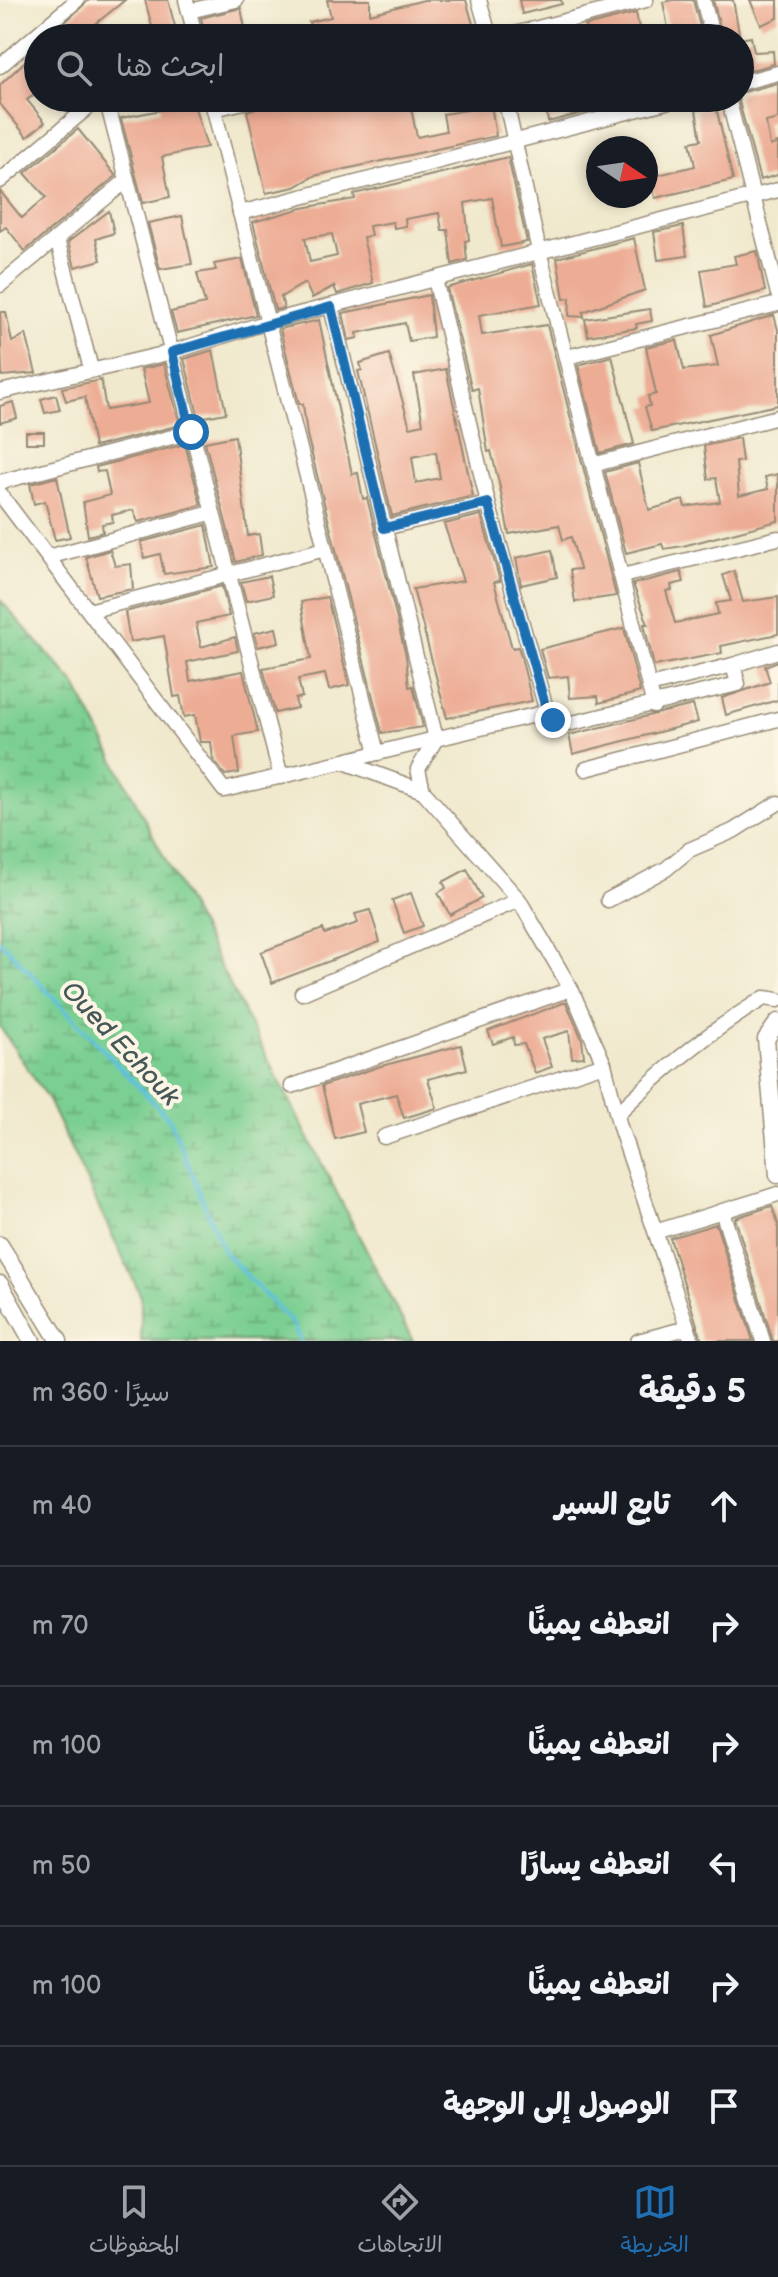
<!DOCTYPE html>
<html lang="ar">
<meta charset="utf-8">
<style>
:root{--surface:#171b24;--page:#20242c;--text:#f1f3f6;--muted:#9ea1a6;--line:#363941;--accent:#1f6fb2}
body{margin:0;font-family:"Balsamiq Sans","Playpen Sans Arabic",sans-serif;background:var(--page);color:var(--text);direction:rtl}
.compass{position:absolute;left:586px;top:136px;width:72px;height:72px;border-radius:50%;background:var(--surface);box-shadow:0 4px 12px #0003;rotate:103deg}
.stop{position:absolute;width:24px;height:24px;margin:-18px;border:6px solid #1f6fb2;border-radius:50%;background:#fff}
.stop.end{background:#1f6fb2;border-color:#fff;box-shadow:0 2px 8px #0008}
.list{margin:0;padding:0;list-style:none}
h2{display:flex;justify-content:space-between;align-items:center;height:104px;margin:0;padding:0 32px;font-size:34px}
h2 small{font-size:26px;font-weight:400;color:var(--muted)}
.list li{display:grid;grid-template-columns:52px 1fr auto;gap:24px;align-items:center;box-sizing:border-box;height:120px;padding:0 32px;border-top:2px solid var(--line)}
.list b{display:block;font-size:30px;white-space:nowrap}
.list em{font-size:26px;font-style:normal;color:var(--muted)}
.icon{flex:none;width:44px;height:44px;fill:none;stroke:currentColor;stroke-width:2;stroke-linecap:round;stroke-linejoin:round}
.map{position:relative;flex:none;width:778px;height:1341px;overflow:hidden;direction:ltr}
.search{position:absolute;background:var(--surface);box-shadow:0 4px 12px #0003;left:24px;right:24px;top:24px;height:88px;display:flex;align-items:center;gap:20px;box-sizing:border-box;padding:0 28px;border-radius:44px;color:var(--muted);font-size:30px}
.sheet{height:824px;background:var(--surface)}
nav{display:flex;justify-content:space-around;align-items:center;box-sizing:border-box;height:112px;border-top:2px solid var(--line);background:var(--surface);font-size:22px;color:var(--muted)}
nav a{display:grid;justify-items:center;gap:4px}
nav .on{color:var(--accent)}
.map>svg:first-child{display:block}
.wetland{fill:url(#wetland-marsh);stroke:#5c7c58;stroke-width:2}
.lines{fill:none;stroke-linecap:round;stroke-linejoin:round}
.stream{stroke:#60c1de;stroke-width:4}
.building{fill:#edac94;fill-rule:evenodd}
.minor-casing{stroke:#968a76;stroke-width:17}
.tertiary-casing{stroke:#968a76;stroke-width:19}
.minor{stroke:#fff;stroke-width:14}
.tertiary{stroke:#fff;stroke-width:16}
.route{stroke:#1f6fb2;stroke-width:10}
.labels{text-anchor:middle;stroke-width:8;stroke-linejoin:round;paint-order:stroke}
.water-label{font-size:26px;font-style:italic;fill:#465758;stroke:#fcf5e5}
</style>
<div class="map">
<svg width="778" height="1341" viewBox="0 0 778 1341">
<defs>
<pattern id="wetland-marsh" width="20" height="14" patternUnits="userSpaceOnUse" patternTransform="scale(2)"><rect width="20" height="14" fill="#7ccf92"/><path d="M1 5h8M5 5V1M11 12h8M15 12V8" fill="none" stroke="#67a877"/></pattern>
</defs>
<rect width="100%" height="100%" fill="#fcf5e5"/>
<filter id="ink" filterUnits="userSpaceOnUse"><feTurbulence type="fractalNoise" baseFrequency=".0125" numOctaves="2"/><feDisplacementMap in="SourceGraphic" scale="16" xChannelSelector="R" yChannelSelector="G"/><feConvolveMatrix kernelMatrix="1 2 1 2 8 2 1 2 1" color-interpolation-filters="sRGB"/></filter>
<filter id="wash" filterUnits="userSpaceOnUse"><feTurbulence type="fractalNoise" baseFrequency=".006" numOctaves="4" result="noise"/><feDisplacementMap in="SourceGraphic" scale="32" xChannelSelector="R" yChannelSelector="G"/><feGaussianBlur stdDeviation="1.8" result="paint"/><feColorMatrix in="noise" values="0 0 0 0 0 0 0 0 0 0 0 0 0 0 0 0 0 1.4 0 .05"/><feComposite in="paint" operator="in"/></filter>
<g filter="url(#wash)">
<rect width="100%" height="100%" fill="#f0e9ce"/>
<path class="wetland" d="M0,600L75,684L413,1341H141V1296L47,1098L0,1027Z"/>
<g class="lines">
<path class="stream" d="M0,941L170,1120L224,1252L293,1324L300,1341"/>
</g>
<g id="blocks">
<g class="building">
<path d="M89,0H125L78,38H48Z"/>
<path d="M145,0H168L178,38H155Z"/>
<path d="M327,0H370V14L424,0H466L473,24L425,38H313L309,22L331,17Z"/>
<path d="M519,0H561L562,4L522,14Z"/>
<path d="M674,0H693L703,38H670L663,2Z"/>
<path d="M713,0H733L740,38H723Z"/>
<path d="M750,0H778V18L761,25Z"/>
<path d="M241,8L247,38H206L201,18Z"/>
<path d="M636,13L641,38H588L585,26Z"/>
<path d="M751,37L754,52L773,51L774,64L740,73V39Z"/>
<path d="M38,49V91L27,100L45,122L27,137L0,104V85Z"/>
<path d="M778,83V119L766,122L770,146L778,143V175L760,180L738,98L740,93Z"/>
<path d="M159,98H192L207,147L162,157L170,197L143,203L121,118L161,110Z"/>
<path d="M289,98H435V102L411,108L417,137L446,131L443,114L468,110L467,98H490L496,136L314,176L295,187L266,193L247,111Z"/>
<path d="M544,98H626V102L548,122Z"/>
<path d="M716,107L733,180L655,198L650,177L695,166L690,142L701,140L696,110Z"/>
<path d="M78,129L116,176L25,251L6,227L0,231V191L22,218L46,197L25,173Z"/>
<path d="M508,157L527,242L501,247L492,198L465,203L469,240L465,241L467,260L452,264L448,230H442L439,213L405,219L406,226L394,228L393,222L369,226L371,236L363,237L373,283L337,294L334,286L312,298L305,283L281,297L284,308L275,310L253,222L302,208L355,199L354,194ZM332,234L337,256L310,262L305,238Z"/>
<path d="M109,211L114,233L96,239L101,260L75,267L68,242Z"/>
<path d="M182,216L192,264L160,269L148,223Z"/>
<path d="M683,226L687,256L658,260L654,232Z"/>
<path d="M634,238L645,290L583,312L584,317L569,316L570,298L564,299L557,258Z"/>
<path d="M757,251L765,291L707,307L701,270L736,264L734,256Z"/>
<path d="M242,259L256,315L177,333L171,312L205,304L197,273L216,270L214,264Z"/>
<path d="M532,264L541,304L479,315L482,335L547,325L616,596L575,602L570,570L580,569L571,537L563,540L559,525L509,534L499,483L491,451L488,452L478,388L472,390L447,288Z"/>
<path d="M429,295L433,337L409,341L405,323L357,333L358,338L349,340L343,313Z"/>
<path d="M650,309L652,321L636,324L637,328L588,336L585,319Z"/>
<path d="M0,312H6L12,342L26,334L36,373L2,376Z"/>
<path d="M774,315L778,330V405L652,431L645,407L650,406L648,396L656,394L646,347L677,340L684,370L718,366L711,335Z"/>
<path d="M319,320L352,474L358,473L363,499L367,498L406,656L409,687L413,686L423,727L382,733L307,435L303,404H299L280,329Z"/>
<path d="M213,350L226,413L199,418L184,359Z"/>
<path d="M389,354L410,427L423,424L414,375L446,369L473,496L392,516L358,371L362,370L360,363ZM436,452L440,478L416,483L412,457Z"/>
<path d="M612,356L634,444L600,453L578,365Z"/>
<path d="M164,364L180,425L94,447L85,397L66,401L62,388L101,380L106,410L149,403L141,369Z"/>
<path d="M56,395L60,410L45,413L41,399Z"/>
<path d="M13,402L17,418L0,423V406Z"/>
<rect x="26" y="432" width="18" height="11"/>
<path d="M235,436L248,536L259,534L262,555L236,562L205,442Z"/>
<path d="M739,438L742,461L736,462L739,496L768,489L765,477L778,474V521L683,546L664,549L662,544L626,553L605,472L638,463L649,510L683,500L685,507L720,502L716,478L708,479L704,446Z"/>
<path d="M185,444L201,505L138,522L133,510L112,515L113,522L102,524L103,532L88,536L83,502L110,495L105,471L97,472L96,467Z"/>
<path d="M57,477L70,537L55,540L45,501L34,504L30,484Z"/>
<path d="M481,515L500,581L494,582L512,648L518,647L520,653L532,701L447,718L413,589L463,581L444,524Z"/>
<path d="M206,525L214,567L164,574L160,554L144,558L141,542Z"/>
<path d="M110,550L115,566L131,564L133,589L97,596L86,557Z"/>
<path d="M552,550L557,577L521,585L516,558Z"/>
<path d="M734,571L743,602L778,597V634L721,646L722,653L654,666L644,624H648L633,584L681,572L684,582L671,585L672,590L666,591L675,623L718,614L716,603L731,601L723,575Z"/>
<path d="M269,576L273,595L246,601L241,582Z"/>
<path d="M222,586L229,616L196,623L201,647L235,637L238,651L187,662L190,681L243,671L258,732L234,736L239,773L225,775L213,759L211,742H200L195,715L184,717L180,696L174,697L164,636L130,642L125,612Z"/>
<path d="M327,597L349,685L329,690L325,674L298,679L302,697L295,699L297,708L275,713L263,668L311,659L301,602Z"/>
<path d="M276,628L279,642L258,647L254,633Z"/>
<path d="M624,628L640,692L599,703L598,696L570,698L568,676L548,678L540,649Z"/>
<path d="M778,661V700L726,715L722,698L770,682L765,666Z"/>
<path d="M693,705L698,722L573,754L569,735Z"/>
<path d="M467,869L482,898L450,915L438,893L446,888L443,882Z"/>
<path d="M411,893L423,926L404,933L392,900Z"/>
<path d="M370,910L380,942L272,983L261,952L323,929L325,934L358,923L355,914Z"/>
<path d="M566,1002L582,1039L584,1057L572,1058L569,1031L542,1039L552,1067L535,1073L524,1044L514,1045L513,1037L493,1044L488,1031Z"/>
<path d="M461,1045L467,1069L428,1079L437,1108L404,1118L396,1094L357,1104L364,1132L335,1139L322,1086L381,1066Z"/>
<path d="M772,1206L778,1224V1341H773L735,1218Z"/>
<path d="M716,1224L753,1341H702L670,1238Z"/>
</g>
</g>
</g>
<g filter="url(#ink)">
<use href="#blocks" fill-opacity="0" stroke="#968a76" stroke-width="2"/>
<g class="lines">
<g class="minor-casing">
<g id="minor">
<path d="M186,0L196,38"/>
<path d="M479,0L490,38"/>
<path d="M703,0L713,38"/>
<path d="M189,11L236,0"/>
<path d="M499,38L646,0"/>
<path d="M0,66L77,0"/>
<path d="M740,83L778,73"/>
<path d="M106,98L281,777"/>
<path d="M211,98L377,753"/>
<path d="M505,98L539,251L654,706"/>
<path d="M728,98L778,294"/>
<path d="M214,109L260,98"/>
<path d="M0,181L99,98"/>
<path d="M240,213L681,98"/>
<path d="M57,239L91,369"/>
<path d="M435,279L488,503L547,712L553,720L572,723L738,684L733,665L778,651"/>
<path d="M0,285L127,180"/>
<path d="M331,307L436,739L418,769L423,791L519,900L571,989L604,1064L620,1127L692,1341"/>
<path d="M567,357L778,304"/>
<path d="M0,392L172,352L268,322L778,190"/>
<path d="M596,464L778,417"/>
<path d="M0,482L191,432"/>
<path d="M0,494L224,790L547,712"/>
<path d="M384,528L488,503"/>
<path d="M48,557L211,513"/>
<path d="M622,576L778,538"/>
<path d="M89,611L325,549"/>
<path d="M649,686L733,665"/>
<path d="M344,762L423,791"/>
<path d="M586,769L778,719"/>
<path d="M608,900L666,869L689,850L733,831L778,803"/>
<path d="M302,993L519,900"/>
<path d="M292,1086L571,989"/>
<path d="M617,1114C662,1070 710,1031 764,998L778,1000"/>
<path d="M384,1137L604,1064"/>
<path d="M722,1211L763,1341"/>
<path d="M658,1231L778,1194"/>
<path d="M638,1341L687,1328"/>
</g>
</g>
<g class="tertiary-casing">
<g id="tertiary">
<path d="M778,1022L766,1039L778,1175"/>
<path d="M0,1245L59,1341"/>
<path d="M0,1284L32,1341"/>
</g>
</g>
<use href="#minor" class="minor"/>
<use href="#tertiary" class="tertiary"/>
</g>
</g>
<g class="lines" filter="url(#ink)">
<path class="route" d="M191,432L172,352L331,307L384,528L488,503L547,712L553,720"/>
</g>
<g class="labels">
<g class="water-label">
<text transform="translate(121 1043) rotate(47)" y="9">Oued Echouk</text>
</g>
</g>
</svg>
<svg class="compass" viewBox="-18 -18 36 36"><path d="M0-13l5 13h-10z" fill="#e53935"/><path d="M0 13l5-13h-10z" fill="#9ea1a6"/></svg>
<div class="stop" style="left:191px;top:432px"></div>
<div class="stop end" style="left:553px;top:720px"></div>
<div class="search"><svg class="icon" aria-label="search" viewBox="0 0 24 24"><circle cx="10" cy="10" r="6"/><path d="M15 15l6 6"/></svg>ابحث هنا</div>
</div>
<section class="sheet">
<h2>5 دقيقة<small>سيرًا · 360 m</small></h2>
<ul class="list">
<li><svg class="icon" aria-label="ahead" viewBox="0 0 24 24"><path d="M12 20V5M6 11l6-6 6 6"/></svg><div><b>تابع السير</b></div><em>40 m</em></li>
<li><svg class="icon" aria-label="right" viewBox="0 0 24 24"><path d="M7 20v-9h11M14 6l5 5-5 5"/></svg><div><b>انعطف يمينًا</b></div><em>70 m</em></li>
<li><svg class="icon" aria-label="right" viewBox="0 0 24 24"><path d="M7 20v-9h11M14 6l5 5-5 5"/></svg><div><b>انعطف يمينًا</b></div><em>100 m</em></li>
<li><svg class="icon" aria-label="left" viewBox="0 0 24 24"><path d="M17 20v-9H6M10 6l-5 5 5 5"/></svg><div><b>انعطف يسارًا</b></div><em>50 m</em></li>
<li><svg class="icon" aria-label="right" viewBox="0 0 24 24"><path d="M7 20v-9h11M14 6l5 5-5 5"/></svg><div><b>انعطف يمينًا</b></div><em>100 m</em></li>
<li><svg class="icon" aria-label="arrive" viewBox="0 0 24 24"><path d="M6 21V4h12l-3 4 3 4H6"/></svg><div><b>الوصول إلى الوجهة</b></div></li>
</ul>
</section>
<nav>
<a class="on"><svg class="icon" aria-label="map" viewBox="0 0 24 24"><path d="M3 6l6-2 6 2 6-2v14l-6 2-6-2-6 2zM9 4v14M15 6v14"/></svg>الخريطة</a>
<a><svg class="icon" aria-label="directions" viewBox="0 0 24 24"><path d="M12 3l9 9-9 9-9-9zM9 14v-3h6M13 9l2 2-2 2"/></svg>الاتجاهات</a>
<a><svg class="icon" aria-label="saved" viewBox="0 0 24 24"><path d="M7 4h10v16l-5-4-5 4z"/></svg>المحفوظات</a>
</nav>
